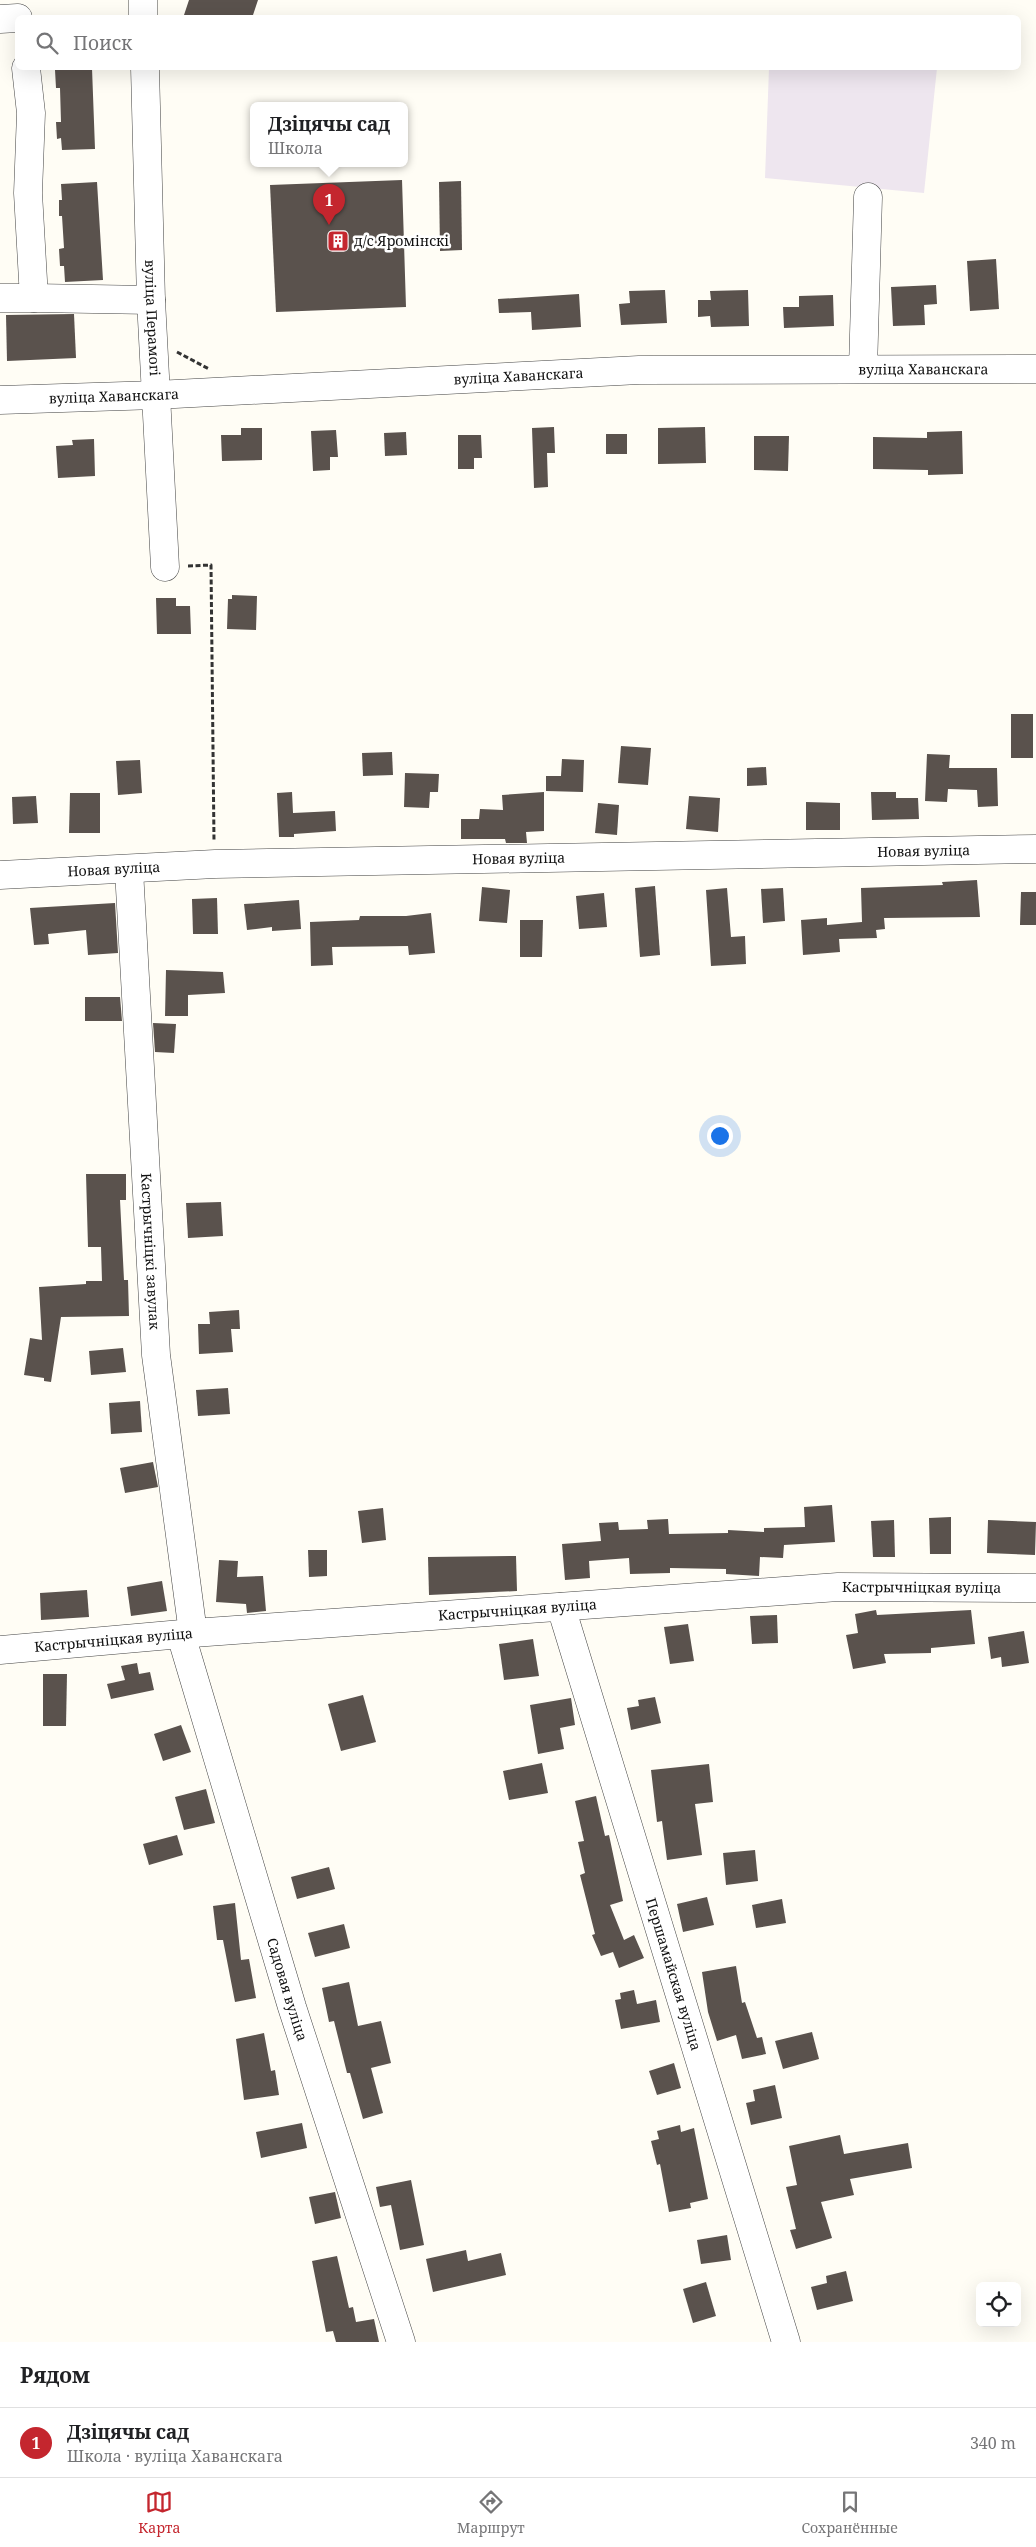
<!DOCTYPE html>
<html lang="ru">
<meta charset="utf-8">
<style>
:root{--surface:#fff;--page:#f2f2f2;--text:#202124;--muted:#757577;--line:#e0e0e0;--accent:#c4262e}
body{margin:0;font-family:"Noto Serif",serif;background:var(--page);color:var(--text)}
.controls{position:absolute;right:15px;bottom:15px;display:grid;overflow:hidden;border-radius:8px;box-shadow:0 5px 20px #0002}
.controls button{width:45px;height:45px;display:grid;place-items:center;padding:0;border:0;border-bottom:1px solid var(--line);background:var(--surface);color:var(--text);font:25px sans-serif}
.you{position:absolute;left:719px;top:1135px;width:18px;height:18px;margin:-12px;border:4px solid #fff;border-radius:50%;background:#1a73e8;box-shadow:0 0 0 8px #1a73e833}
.badge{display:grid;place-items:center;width:32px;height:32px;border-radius:50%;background:var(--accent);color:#fff;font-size:16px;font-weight:700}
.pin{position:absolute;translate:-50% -41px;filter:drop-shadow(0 1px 2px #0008)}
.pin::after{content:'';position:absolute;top:26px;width:18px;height:15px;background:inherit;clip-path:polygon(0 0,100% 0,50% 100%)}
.popup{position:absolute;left:250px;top:102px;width:158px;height:65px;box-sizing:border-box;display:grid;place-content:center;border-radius:8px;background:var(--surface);filter:drop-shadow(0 1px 4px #0005);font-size:16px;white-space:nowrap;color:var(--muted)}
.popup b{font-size:19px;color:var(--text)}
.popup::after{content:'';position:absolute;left:50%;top:100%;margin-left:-10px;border:10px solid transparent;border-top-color:var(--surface)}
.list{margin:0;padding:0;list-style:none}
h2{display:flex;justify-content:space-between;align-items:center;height:65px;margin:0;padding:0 20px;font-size:21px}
h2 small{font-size:16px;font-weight:400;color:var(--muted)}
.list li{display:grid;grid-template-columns:32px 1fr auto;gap:15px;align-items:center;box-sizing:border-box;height:70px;padding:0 20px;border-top:1px solid var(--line)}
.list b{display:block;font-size:19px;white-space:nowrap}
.list p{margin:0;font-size:16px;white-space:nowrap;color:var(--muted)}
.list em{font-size:16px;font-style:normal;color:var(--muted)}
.icon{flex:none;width:28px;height:28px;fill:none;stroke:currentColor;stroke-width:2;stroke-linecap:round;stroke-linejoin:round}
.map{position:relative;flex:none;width:1036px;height:2342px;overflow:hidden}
.search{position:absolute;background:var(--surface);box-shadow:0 5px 20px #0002;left:15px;right:15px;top:15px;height:55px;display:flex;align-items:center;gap:12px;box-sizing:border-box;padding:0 18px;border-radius:8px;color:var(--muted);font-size:19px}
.sheet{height:135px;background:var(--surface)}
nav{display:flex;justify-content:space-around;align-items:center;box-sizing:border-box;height:70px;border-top:1px solid var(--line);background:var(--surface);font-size:14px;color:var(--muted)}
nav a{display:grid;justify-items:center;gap:2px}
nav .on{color:var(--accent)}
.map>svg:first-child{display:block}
.industrial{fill:#eee6ef}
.building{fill:#5a524d}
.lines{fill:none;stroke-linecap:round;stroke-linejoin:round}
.minor-casing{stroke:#444;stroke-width:29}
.path{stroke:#333;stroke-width:3;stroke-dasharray:5 2.5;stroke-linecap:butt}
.minor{stroke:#fff;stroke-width:28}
.labels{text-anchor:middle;stroke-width:5;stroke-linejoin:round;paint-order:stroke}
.poi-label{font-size:14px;fill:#111;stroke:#fff;text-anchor:start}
.street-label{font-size:14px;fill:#111;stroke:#fff}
</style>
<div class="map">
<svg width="1036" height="2342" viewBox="0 0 1036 2342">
<rect width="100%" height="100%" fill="#fffdf5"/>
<path class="industrial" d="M769,68H937L924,193L765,178Z"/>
<g class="building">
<path d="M189,0H258L252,18H183Z"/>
<path d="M60,68H92L95,149L62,150L61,138L57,139L56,122H61L60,88H56L55,70H60Z"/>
<path d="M402,180L406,307L276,312L270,185Z"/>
<path d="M461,181L462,250L440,251L439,182Z"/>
<path d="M97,182L103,280L65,282L64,266H60L59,249L64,248L62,216H59V200H62L61,184Z"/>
<path d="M996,259L999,309L970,311L967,261Z"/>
<path d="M936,285L937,304L924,305L925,325L893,326L891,287Z"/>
<path d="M665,290L667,323L621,325L619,304L630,303L629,291Z"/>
<path d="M748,290L749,326L711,327L710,316L698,317V300H711L710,291Z"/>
<path d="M579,294L581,327L532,330L531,312L499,313L498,299Z"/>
<path d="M833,295L834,326L784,328L783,307H799V296Z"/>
<path d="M74,314L76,358L7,361L6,315Z"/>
<path d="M554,427L555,453H547L548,487L534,488L532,428Z"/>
<path d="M705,427L706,463L658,464V428Z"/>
<path d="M241,428H262V460L222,461L221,435H241Z"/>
<path d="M336,430L338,457H330V470L313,471L311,431Z"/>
<path d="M962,431L963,474L928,475V470L873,469V437L927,438V432Z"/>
<path d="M406,432L407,455L385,456L384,433Z"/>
<rect x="606" y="434" width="21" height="20"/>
<path d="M458,435H481L482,458H474V469H458Z"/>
<path d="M754,436H789L788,471L754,470Z"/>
<path d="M94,439L95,476L58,478L56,446L73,445L72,440Z"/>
<path d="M232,595L257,596L256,630L227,629L228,599H232Z"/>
<path d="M156,598H176V606H190L191,634H157Z"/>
<rect x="1011" y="714" width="22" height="44"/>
<path d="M621,746L651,748L648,785L618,783Z"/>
<path d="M392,752L393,775L363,776L362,753Z"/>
<path d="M927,754L950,755L949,768H997L998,806L978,807L977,790L948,789L947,802L925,801Z"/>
<path d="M562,759L584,760L583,792L546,791V776H561Z"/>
<path d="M140,760L142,793L118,795L116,761Z"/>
<path d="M766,767L767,785L747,786V768Z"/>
<path d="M405,773L439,774L438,792H430L429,808L404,807Z"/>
<path d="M292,792L293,813L335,811L336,831L294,834V837H279L277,793Z"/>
<path d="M544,792V831L526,832L527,843H506L505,839H461V819H479L480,809L503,810L502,795Z"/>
<path d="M871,792H896V798H918L919,819L872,820Z"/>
<path d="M70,793H100V833H69Z"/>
<path d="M36,796L38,823L13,824L12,797Z"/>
<path d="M689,796L720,798L718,832L686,829Z"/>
<path d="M806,802L840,803V830H806Z"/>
<path d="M598,803L619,805L617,835L595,833Z"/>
<path d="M977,880L980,917L884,918L885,929L876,930L877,938L839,939L840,952L803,955L801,920L827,918V925L862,922L861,888L943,885L942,882Z"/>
<path d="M655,886L660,955L640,957L635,888Z"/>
<path d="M482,887L510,890L507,923L479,921Z"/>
<path d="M727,888L731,937L745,936L746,964L711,966L706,890Z"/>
<path d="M783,888L785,921L763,923L761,889Z"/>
<path d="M1021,892H1036V925H1020Z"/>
<path d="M604,893L607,927L579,929L576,896Z"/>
<path d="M217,898L218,934H193L192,899Z"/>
<path d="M299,900L301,929L272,931V927L247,930L244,904Z"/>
<path d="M115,903L118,953L88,955L86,930L48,934L49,944L34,945L30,908Z"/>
<path d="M431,913L435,953L409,955L408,946L332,947L333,965L311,966L310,922L359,920L360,916H406Z"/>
<path d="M520,920H543L542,957H520Z"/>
<path d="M166,970L223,972L225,993L188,995V1016H165Z"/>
<path d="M85,997H120L122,1021H85Z"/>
<path d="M153,1023L176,1024L174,1053L155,1052Z"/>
<path d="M86,1174H126V1200H120L124,1280H128L129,1316L61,1317L51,1382L44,1381V1378L24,1375L30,1338L42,1340L39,1287L86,1284V1281H102L101,1247H88Z"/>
<path d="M221,1202L223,1236L188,1238L186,1203Z"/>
<path d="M239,1310L240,1329H231L233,1352L199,1354L198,1324H210L209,1312Z"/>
<path d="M123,1348L126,1372L91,1375L89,1351Z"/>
<path d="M228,1388L230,1414L198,1416L196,1390Z"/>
<path d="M140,1401L142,1432L111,1434L109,1403Z"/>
<path d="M153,1462L158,1487L125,1493L120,1468Z"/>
<path d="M832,1505L835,1542L784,1545L783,1558L760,1557L759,1576L726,1574V1569L670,1568V1573L630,1574L629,1558L589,1561L590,1578L565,1580L562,1544L601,1541L599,1523L618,1522L619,1530L648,1529L647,1520L668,1519L669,1534L728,1533V1530L764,1532V1528L805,1527L804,1507Z"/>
<path d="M383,1508L386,1540L362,1543L358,1511Z"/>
<path d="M951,1517V1554H930L929,1518Z"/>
<path d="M894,1520L895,1557H873L871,1521Z"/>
<path d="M988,1520L1036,1522L1035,1555L987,1553Z"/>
<path d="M308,1550H327V1576L309,1577Z"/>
<path d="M516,1556L517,1591L429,1595L428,1557Z"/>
<path d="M219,1560L238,1561L237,1577L263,1576L266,1611L247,1613L246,1604L216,1602Z"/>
<path d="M162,1581L167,1611L131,1616L127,1587Z"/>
<path d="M87,1590L89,1617L41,1620L40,1593Z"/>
<path d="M876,1610L877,1615L971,1610L975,1644L931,1648V1653L884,1654L886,1663L853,1669L846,1635L858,1633L855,1614Z"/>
<path d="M777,1615L778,1643L752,1644L750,1616Z"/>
<path d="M688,1624L694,1661L670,1664L664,1627Z"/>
<path d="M1024,1631L1029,1663L1002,1667L1001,1657L991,1659L988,1637Z"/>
<path d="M533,1639L539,1676L504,1680L499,1644Z"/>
<path d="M137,1663L139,1674L150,1672L154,1690L111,1699L107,1684L125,1680L121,1666Z"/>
<path d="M43,1674H67L66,1726H43Z"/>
<path d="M363,1695L376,1742L341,1751L328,1704Z"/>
<path d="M655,1697L661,1723L631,1730L627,1708L639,1706L638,1700Z"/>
<path d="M571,1698L575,1725L560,1728L564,1749L538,1754L530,1705Z"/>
<path d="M181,1725L191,1752L163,1761L154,1734Z"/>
<path d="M542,1763L548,1793L509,1800L503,1771Z"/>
<path d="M709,1764L713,1802L695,1804L702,1855L667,1860L662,1821L657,1822L651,1770Z"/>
<path d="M206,1789L215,1823L184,1830L175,1797Z"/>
<path d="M596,1796L605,1836L609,1835L623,1901L610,1905L624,1940L634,1935L644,1958L619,1968L613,1952L601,1956L592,1935L595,1934L580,1875L585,1873L578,1842L584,1841L575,1801Z"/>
<path d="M177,1835L183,1855L149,1865L143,1844Z"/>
<path d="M755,1850L758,1881L726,1885L723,1853Z"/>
<path d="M329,1867L335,1889L297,1899L291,1877Z"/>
<path d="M707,1897L714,1925L683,1932L677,1904Z"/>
<path d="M782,1899L786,1923L756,1928L752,1905Z"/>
<path d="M235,1903L241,1960L249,1959L256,1998L235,2002L223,1940H217L213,1906Z"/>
<path d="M344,1924L350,1948L315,1957L308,1933Z"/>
<path d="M736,1966L742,2003L745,2002L757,2038L762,2037L766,2054L742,2059L736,2035L717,2041L708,2012L702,1972Z"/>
<path d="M349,1982L358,2026L381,2021L391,2063L371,2068L383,2113L363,2119L350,2073H347L334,2021L329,2022L322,1988Z"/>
<path d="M634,1990L637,2004L656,2000L660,2022L621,2029L615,2000L621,1999L620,1993Z"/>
<path d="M812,2032L819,2059L783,2069L775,2041Z"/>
<path d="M264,2033L271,2071L275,2070L279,2095L244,2100L236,2039Z"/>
<path d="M674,2063L681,2088L657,2095L649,2071Z"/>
<path d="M775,2085L782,2118L751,2125L746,2103L755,2101L753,2090Z"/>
<path d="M302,2123L307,2148L261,2158L256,2132Z"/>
<path d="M680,2125L681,2132L694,2128L708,2199L690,2203L691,2208L669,2212L660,2164L657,2165L651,2141L659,2139L657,2131Z"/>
<path d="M840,2135L844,2154L908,2143L912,2168L850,2179L854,2195L821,2202L832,2238L796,2249L790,2230L796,2229L786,2187L797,2185L789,2146Z"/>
<path d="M411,2180L424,2245L400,2250L391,2205L380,2207L376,2187Z"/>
<path d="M335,2192L341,2218L315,2224L309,2197Z"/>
<path d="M727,2235L731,2260L701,2264L697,2240Z"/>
<path d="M466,2250L468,2261L501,2253L506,2275L433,2292L426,2259Z"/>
<path d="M337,2256L349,2308L353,2307L356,2322L374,2319L379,2342H336L333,2331L326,2332L312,2261Z"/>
<path d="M846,2271L853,2301L817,2310L811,2287L827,2283L826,2276Z"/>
<path d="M706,2282L716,2316L693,2323L683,2289Z"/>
</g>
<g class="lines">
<g class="minor-casing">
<g id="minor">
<path d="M143,0V18"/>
<path d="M0,19L18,18"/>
<path d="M26,68L31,113L28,193L34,298L151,300"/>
<path id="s1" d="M145,68L151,300L165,567"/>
<path d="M0,298H34"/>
<path d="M863,369L868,197"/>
<path id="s2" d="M0,400L156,395L639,370L1036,369"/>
<path id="s3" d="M129,870L156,1355L193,1633"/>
<path id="s4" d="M0,875L215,864L1036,849"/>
<path id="s5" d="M561,1607L786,2342"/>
<path id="s6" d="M181,1635L292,2007L401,2342"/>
<path id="s7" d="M0,1650L193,1633L838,1587L1036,1588"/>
</g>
</g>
<g class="path">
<path d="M177,352L209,369"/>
<path d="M188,566L211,565L214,841"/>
</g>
<use href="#minor" class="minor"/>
</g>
<defs>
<g id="building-square" transform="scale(1.125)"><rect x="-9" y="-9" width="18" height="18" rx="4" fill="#c4262e" stroke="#fff"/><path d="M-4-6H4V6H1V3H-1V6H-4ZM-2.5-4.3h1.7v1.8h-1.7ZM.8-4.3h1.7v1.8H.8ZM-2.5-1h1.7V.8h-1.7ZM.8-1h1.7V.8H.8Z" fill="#fff"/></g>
</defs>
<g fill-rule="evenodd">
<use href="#building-square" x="338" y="241"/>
</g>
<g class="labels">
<g class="poi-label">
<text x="354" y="246">д/с Яромінскі</text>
</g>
<g class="street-label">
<text dy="5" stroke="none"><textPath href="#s1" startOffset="250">вуліца Перамогі</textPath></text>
<text dy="5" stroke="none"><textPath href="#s2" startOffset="924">вуліца Хаванскага</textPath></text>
<text dy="5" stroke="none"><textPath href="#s2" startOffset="519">вуліца Хаванскага</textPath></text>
<text dy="5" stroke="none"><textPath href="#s2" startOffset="114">вуліца Хаванскага</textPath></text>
<text dy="5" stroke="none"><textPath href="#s4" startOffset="924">Новая вуліца</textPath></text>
<text dy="5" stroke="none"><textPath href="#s4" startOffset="519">Новая вуліца</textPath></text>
<text dy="5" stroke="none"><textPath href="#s4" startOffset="114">Новая вуліца</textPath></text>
<text dy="5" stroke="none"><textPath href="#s3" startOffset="382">Кастрычніцкі завулак</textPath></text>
<text dy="5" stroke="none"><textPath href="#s7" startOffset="924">Кастрычніцкая вуліца</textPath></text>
<text dy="5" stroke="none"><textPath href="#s7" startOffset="519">Кастрычніцкая вуліца</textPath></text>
<text dy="5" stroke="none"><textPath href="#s7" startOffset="114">Кастрычніцкая вуліца</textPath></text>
<text dy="5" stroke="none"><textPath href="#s5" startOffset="384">Першамайская вуліца</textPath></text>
<text dy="5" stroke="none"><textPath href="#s6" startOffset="370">Садовая вуліца</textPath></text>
</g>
</g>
</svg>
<div class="controls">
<button><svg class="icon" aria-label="locate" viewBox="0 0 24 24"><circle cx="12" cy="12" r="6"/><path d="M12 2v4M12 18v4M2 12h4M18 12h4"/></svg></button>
</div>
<div class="you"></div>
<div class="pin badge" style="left:329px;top:225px">1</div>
<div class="popup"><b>Дзіцячы сад</b>Школа</div>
<div class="search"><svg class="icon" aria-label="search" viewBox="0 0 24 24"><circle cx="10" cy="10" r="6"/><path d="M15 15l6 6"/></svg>Поиск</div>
</div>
<section class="sheet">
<h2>Рядом<small></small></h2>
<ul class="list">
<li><span class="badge">1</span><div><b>Дзіцячы сад</b><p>Школа · вуліца Хаванскага</p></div><em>340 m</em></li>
</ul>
</section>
<nav>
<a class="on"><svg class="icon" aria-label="map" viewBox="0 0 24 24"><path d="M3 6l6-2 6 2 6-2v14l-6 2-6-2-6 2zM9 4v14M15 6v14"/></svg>Карта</a>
<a><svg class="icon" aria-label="directions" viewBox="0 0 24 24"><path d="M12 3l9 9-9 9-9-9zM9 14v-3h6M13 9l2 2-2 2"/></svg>Маршрут</a>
<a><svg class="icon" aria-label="saved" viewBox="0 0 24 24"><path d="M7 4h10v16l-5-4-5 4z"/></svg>Сохранённые</a>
</nav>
